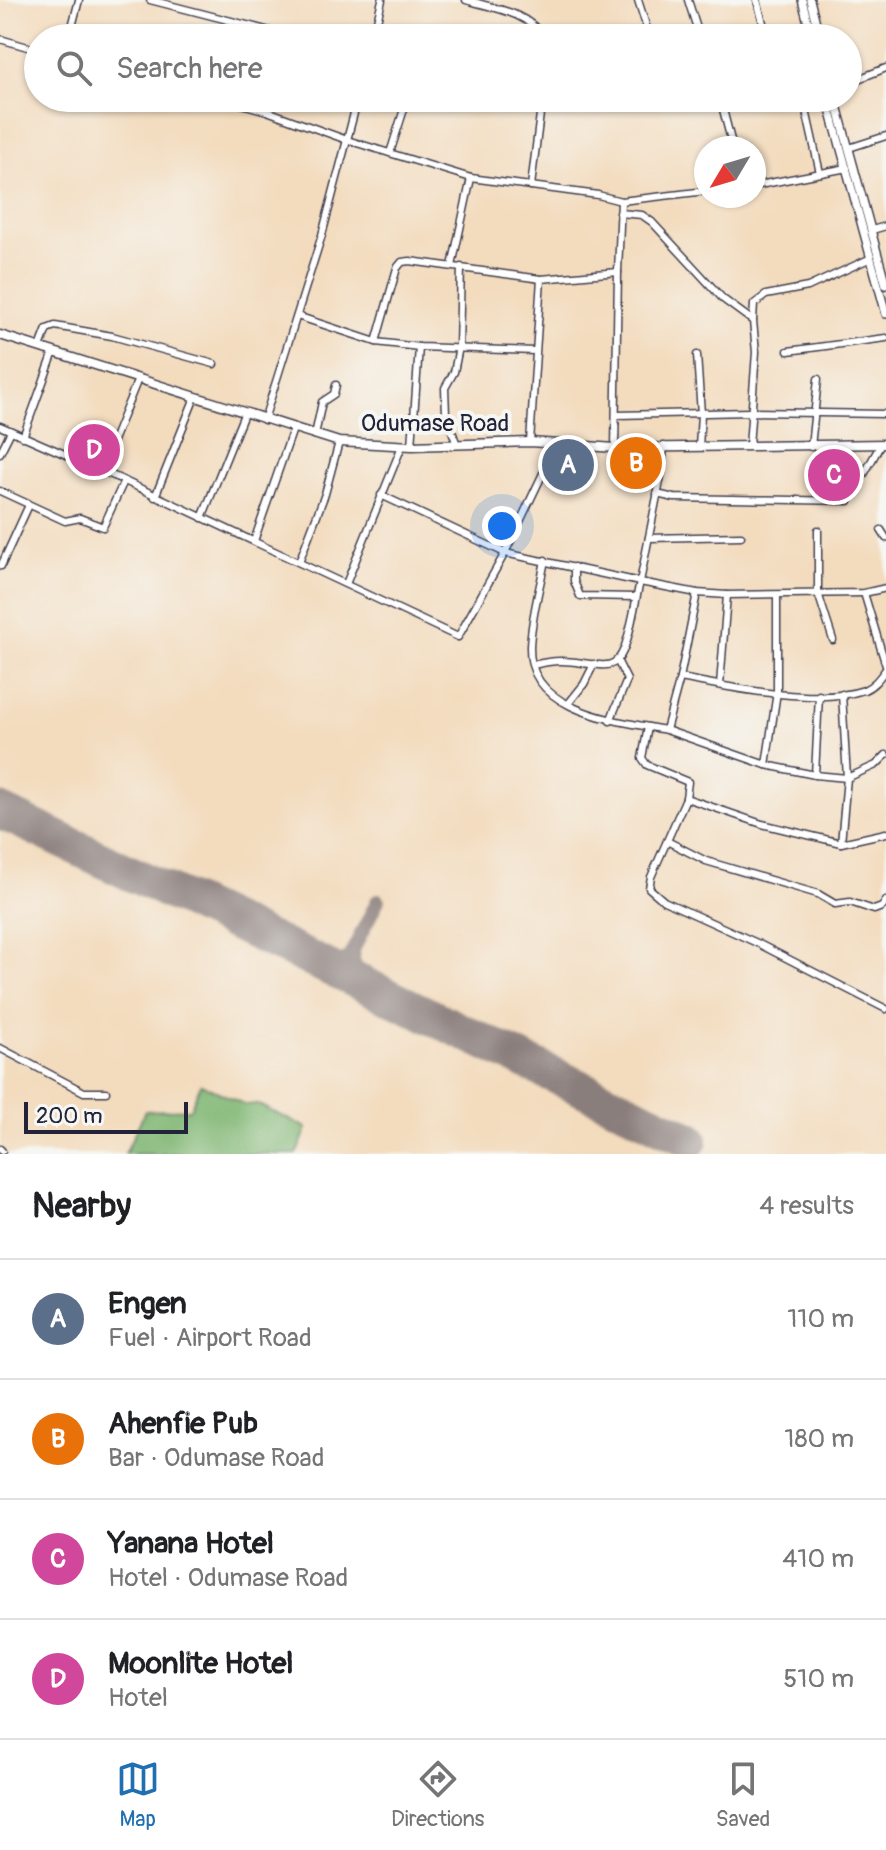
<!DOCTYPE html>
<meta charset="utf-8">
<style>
:root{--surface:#fff;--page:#f6f6f6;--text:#202124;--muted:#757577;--line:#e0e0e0;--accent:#1f6fb2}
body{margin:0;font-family:Pangolin,sans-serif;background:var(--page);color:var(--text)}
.compass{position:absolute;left:694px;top:136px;width:72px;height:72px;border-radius:50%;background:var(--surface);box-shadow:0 2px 6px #0004;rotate:232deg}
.scale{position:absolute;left:24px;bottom:20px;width:164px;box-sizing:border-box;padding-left:8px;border:4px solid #22223b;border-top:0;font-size:22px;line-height:28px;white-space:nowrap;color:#22223b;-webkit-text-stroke:6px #f6f6f2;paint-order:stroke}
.you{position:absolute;left:502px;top:526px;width:28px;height:28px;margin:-20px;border:6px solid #fff;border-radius:50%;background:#1a73e8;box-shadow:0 0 0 12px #1a73e833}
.badge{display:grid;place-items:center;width:52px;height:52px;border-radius:50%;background:var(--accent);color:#fff;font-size:26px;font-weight:700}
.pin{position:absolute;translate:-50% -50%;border:4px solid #fff;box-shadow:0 2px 8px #0006}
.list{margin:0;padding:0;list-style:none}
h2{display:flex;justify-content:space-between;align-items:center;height:104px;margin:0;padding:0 32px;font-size:34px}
h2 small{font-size:26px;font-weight:400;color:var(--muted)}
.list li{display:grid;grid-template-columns:52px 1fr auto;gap:24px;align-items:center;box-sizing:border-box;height:120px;padding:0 32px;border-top:2px solid var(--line)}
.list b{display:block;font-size:30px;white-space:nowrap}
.list p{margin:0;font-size:26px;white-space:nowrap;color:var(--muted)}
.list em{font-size:26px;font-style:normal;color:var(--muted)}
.icon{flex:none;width:44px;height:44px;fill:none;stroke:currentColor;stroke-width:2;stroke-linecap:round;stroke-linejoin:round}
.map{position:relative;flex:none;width:886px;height:1154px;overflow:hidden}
.search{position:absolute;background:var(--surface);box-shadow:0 2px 6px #0004;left:24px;right:24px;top:24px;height:88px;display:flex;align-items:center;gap:20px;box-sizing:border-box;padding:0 28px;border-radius:44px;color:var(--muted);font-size:30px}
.sheet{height:584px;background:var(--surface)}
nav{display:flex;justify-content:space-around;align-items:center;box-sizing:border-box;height:112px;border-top:2px solid var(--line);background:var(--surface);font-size:22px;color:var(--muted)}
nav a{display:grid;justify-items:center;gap:4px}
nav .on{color:var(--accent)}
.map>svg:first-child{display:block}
.forest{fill:#7eb571;stroke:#506c56;stroke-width:2}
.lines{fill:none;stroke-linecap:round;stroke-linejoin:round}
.taxiway{stroke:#8a7e7c;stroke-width:14}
.runway{stroke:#8a7e7c;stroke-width:36}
.minor-casing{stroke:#413e4e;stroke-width:9}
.tertiary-casing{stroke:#413e4e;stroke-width:10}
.secondary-casing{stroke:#413e4e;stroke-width:11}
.minor{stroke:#fff;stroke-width:6}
.tertiary{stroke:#fff;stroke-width:7}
.secondary{stroke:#fff;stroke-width:8}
.labels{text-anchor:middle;stroke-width:8;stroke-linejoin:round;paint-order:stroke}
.street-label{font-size:24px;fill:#22223b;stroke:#f6f6f2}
</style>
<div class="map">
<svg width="886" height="1154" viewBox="0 0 886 1154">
<rect width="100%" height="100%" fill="#f6f6f2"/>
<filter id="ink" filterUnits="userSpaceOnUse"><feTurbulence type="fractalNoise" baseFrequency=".0125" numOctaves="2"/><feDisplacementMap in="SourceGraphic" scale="16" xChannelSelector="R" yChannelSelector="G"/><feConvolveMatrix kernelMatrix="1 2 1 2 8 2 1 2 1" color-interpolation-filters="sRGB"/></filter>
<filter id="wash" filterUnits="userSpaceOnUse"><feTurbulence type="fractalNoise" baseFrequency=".006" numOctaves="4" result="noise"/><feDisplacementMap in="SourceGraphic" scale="32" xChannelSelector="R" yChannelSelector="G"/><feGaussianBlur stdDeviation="1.8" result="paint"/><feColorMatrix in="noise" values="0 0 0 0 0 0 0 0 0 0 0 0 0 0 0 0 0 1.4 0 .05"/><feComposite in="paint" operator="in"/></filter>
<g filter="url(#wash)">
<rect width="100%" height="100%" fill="#f3dbbd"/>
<path class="forest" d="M201,1084L246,1105L257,1104L307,1128L297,1154H125L145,1111L190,1109Z"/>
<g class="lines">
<g class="taxiway">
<path d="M353,952V968L364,985"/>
<path d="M321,964L337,963L349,958L378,900"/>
</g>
<path class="runway" d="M0,811L690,1140"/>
</g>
</g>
<g filter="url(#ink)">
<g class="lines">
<g class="minor-casing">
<g id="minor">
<path d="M150,0L274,32L283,38"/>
<path d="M466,0C493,8 528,12 544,38"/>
<path d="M638,0L650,38"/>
<path d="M688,0L700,38"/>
<path d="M757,0L767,38"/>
<path d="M69,38L79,0"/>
<path d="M373,38L382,0"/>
<path d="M0,39L38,50"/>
<path d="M848,83L886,68"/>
<path d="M220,98L267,111L347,140L471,178L598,195L621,201L706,191"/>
<path d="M488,98L540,110"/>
<path d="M720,98L733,148"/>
<path d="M800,98L804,101L827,98"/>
<path d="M804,101L820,173"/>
<path d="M267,111L271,98"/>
<path d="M849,148L886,136"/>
<path d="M390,153L405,106L408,102L425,98"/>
<path d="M531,186L542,98"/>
<path d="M754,186L847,168"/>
<path d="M620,213L642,215L652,222L723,299L753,321L756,352L749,446"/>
<path d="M872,230L886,226"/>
<path d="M452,266L471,178"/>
<path d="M297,316L376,342L419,347L535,351"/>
<path d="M753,320L754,304L766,295L808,287L871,258"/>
<path d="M376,342L397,268L402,262L410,261L541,279"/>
<path d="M40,347L47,329L55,326L112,336L214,364"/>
<path d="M788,351L886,338"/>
<path d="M697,355L701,414L699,447"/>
<path d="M617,415L750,412L886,414"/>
<path d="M264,420L322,235L358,98"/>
<path d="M0,426L101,470L458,637L505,553L557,444"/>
<path d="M315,435L322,402L334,394L336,385"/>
<path d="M23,437L54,352"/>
<path d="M530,442L541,279L618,272L621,201"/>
<path d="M457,445L446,414L445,388L454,372L459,347L461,267"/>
<path d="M412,446L419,347"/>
<path d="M664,446L661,476L640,582L697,593L727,595L864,593L886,588"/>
<path d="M811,447L818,379"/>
<path d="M615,448L618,272"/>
<path d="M0,453L11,431"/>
<path d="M101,470L138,379"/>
<path d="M0,491L65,521L80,518L103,527L124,481"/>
<path d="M657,494L674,498L849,501L881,444"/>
<path d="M381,495L505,553L640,582C635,601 630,640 621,655C617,663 609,666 600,665C570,662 564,658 533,665"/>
<path d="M155,497L195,397"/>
<path d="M202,518L244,414"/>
<path d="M818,530V593L833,640"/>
<path d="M881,530L886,538"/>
<path d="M649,538L741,536"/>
<path d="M254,541L293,429"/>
<path d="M545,560C540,588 531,618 530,647C528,713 619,721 666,730L680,678L697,593"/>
<path d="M299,562L325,494L339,442"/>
<path d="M1,566L29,505"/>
<path d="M574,567V581L580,596L636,597"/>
<path d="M346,584L402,446"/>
<path d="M864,593L886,666"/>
<path d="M680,678C729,687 816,706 864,690C874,686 880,677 886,669"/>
<path d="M720,685L727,595"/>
<path d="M568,704L584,684L594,664"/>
<path d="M610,721L627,680L617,660"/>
<path d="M648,727L642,758L647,765L688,782L686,798L762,824L841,843L847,778L842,694"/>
<path d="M666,730L766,765L815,775L847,778L876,765L886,755"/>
<path d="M766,765L777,692V595"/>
<path d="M815,775L819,695"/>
<path d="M686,798L651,877L649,888L664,901L757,943L886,1009"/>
<path d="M667,841L706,861L818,894L835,904L850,902L874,910L882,907L886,901"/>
<path d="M841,843L886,833"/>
<path d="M0,1048L84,1092H106"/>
<path d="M0,1149L2,1151"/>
</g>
</g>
<g class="tertiary-casing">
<g id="tertiary">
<path d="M802,0L812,38"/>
<path d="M810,0L820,38"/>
<path d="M827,98L886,314"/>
<path d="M835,98L886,285"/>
</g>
</g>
<g class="secondary-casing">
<path id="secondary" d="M0,335L339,442L412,446L530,442L615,448L886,444"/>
</g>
<use href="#minor" class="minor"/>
<use href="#tertiary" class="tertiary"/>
<use href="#secondary" class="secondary"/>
</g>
</g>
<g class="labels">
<g class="street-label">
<text x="435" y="431">Odumase Road</text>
</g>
</g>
</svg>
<svg class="compass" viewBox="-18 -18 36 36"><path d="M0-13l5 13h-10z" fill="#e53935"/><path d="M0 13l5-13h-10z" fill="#757577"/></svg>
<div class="scale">200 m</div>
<div class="you"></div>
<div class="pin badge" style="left:568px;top:465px;background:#5c6f8a">A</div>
<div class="pin badge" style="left:636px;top:463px;background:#e8710a">B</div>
<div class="pin badge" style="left:834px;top:475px;background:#d1479c">C</div>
<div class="pin badge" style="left:94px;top:450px;background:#d1479c">D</div>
<div class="search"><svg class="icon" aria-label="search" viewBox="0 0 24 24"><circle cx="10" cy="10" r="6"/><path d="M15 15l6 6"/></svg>Search here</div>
</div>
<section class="sheet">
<h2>Nearby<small>4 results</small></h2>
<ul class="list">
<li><span class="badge" style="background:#5c6f8a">A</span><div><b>Engen</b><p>Fuel · Airport Road</p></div><em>110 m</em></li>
<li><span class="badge" style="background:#e8710a">B</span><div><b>Ahenfie Pub</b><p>Bar · Odumase Road</p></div><em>180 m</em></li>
<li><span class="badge" style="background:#d1479c">C</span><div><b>Yanana Hotel</b><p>Hotel · Odumase Road</p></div><em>410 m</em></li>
<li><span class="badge" style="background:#d1479c">D</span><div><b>Moonlite Hotel</b><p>Hotel</p></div><em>510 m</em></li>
</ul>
</section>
<nav>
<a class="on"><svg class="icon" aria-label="map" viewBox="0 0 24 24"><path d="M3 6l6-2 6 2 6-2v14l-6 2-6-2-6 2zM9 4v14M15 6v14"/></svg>Map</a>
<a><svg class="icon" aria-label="directions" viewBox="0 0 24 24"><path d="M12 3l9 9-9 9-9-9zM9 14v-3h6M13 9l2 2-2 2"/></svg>Directions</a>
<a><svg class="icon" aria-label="saved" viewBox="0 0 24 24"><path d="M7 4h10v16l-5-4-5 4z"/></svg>Saved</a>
</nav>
